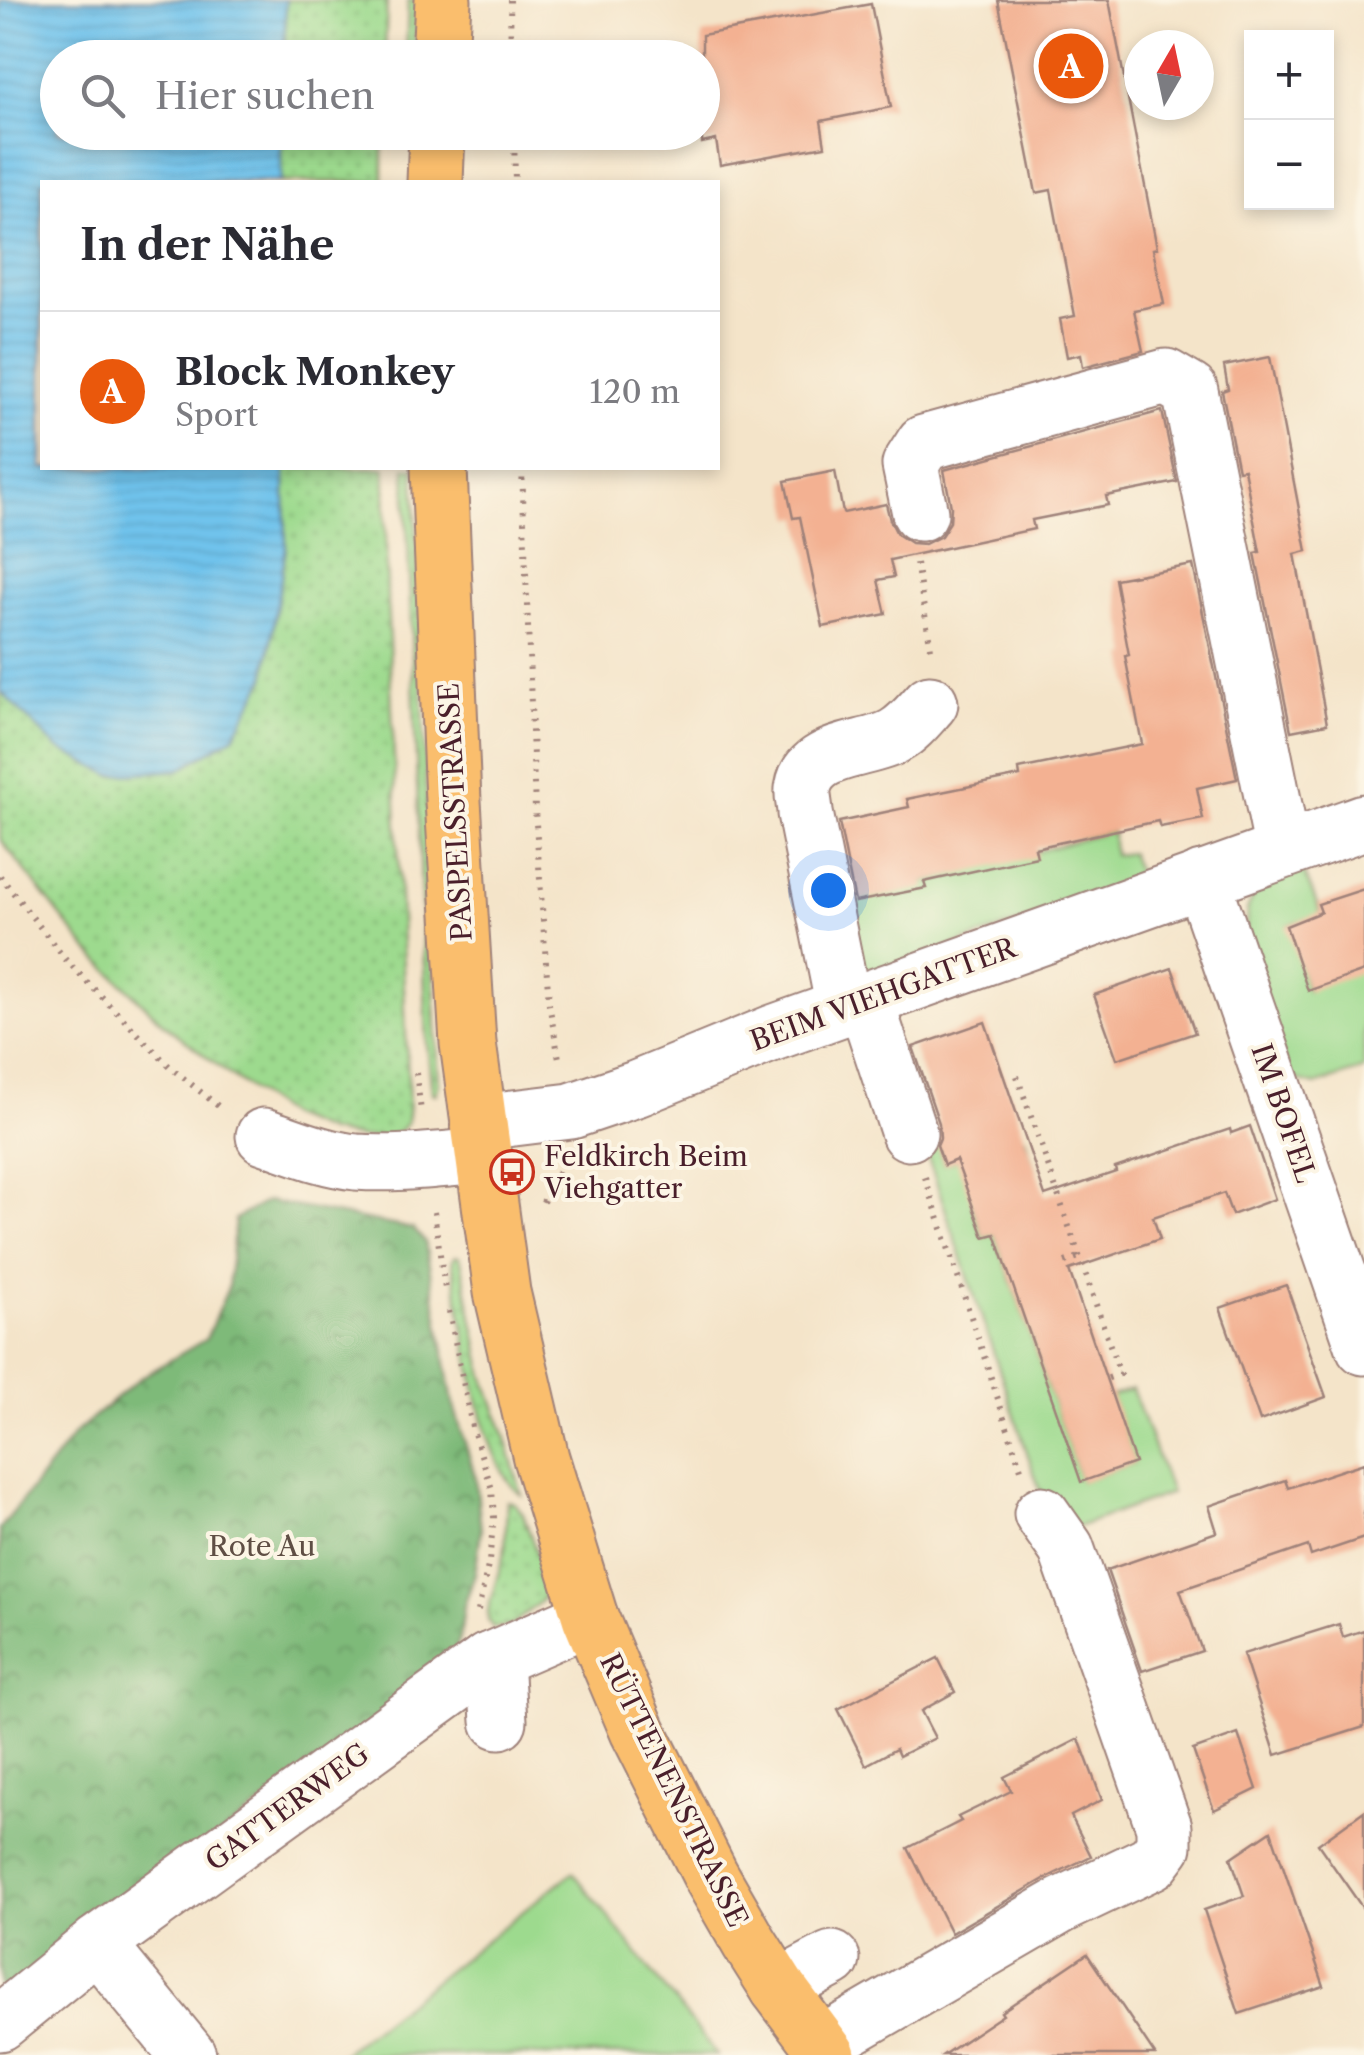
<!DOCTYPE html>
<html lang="de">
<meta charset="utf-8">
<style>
:root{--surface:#fff;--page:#f2f2f3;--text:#2b2b33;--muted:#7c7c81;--line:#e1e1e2;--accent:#ea580c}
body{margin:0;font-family:"Libre Caslon Text",serif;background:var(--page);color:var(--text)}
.controls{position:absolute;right:30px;top:30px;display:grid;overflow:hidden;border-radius:0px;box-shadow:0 5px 15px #0003}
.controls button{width:90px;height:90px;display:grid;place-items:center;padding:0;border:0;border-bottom:2px solid var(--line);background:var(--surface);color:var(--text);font:50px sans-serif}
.compass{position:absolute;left:1124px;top:30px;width:90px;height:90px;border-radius:50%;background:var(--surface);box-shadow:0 5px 15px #0003;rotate:9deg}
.you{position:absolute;left:828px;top:890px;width:35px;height:35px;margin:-25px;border:8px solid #fff;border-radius:50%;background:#1a73e8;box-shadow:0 0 0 15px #1a73e833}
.badge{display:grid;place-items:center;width:65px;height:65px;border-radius:50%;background:var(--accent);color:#fff;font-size:32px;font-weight:700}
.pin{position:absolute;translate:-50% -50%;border:5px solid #fff;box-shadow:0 2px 10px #0006}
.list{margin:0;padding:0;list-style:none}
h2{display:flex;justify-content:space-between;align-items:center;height:130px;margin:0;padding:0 40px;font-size:42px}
h2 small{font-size:32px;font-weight:400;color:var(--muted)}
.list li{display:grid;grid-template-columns:65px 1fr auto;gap:30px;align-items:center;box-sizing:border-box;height:160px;padding:0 40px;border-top:2px solid var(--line)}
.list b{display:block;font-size:38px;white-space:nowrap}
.list p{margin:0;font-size:32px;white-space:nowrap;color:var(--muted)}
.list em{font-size:32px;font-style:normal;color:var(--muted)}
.icon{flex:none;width:55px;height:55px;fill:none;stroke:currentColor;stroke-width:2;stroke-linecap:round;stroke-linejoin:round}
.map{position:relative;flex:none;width:1364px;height:2055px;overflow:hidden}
.search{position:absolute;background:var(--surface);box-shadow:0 5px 15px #0003;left:40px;top:40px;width:680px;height:110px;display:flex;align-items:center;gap:25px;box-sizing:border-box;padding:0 35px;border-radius:55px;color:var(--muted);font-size:38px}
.panel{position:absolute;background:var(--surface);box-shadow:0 5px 15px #0003;left:40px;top:180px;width:680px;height:290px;border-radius:0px}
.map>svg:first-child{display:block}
.grass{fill:url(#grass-dots);stroke:#747c5c;stroke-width:2.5}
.forest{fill:url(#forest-crowns);stroke:#646c52;stroke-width:2.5}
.garden{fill:#9dda8e;stroke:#747c5c;stroke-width:2.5}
.water{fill:url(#water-rules);stroke:#5c718c;stroke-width:2.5}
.building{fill:#f3b192}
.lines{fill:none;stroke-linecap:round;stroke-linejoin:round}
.minor-casing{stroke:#9f827a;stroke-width:59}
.major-casing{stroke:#9f827a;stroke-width:59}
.path{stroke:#9f827a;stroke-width:6;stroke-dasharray:2.5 8;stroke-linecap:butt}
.minor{stroke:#fff;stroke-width:55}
.major{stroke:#fabe6d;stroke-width:55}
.labels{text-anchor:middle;stroke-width:8;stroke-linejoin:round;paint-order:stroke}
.street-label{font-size:28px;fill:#4a1f2b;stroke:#fcf5e5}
.poi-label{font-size:28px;fill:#4a1f2b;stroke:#fcf5e5;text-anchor:start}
.park-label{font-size:28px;fill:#5f4e44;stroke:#fcf5e5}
</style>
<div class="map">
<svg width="1364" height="2055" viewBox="0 0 1364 2055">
<defs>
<pattern id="grass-dots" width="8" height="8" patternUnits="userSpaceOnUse" patternTransform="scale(2.5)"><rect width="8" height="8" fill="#9dda8e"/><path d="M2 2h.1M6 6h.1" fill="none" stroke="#89bb7b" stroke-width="1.8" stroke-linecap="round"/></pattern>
<pattern id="forest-crowns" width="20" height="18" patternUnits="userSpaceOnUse" patternTransform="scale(2.5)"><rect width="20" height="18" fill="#7eba79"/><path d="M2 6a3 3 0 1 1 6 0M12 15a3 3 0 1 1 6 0" fill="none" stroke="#699763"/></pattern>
<pattern id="water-rules" width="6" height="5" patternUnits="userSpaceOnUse" patternTransform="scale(2.5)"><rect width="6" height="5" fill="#6fc3ec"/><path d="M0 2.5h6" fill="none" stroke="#62a7cb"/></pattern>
</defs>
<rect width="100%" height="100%" fill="#fcf5e5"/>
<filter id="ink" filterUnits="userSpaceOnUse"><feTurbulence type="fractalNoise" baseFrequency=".01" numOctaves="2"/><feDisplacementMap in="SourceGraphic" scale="20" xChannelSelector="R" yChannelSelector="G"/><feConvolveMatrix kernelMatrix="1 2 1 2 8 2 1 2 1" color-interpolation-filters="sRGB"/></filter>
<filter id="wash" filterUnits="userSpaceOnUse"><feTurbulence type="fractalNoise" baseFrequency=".0048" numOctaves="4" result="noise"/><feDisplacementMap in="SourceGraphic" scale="40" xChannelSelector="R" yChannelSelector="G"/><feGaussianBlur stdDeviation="2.25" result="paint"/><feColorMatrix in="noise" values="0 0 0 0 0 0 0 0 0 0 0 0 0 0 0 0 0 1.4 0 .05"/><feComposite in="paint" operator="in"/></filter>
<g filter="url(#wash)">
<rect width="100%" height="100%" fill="#f4e4c9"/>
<g class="grass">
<path d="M0,0H387L385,57L58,58V132L383,133V182H42V468H385L387,595L409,1104L407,1124L394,1136L362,1138L328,1132L288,1116L234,1078L164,1024L86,948L0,839Z"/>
<path d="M408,0H417L414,57L406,58Z"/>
<path d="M405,468H414C423,673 427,879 439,1084L436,1094L432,1093L427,1045Z"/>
<path d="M455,1256H459L461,1260L484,1376L505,1435L522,1495C481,1468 465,1330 455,1280L452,1260Z"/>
<path d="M507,1501L515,1503L523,1514L545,1577L546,1589L541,1601L511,1626L493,1628L488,1621V1610L505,1549Z"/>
</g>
<path class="forest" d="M267,1201L413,1229L425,1242L453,1403L476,1479L481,1530L475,1574L464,1606L460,1638L447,1669L0,1996V1529L76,1432L140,1378L206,1339L228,1288L235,1219Z"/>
<g class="garden">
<path d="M1112,831L1114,855L1130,853L1141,881L868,975L845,957L849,903Z"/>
<path d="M1301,865L1321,914L1289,925L1307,990L1364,957V1069L1315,1085L1290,1078L1245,944L1247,910L1261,880Z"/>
<path d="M933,1132L944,1164L1025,1137L1038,1182L972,1205L984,1237L995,1234L1081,1481L1134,1463L1111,1396L1132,1389L1171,1493L1069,1530L1045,1506L921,1137Z"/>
<path d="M573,1872L717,2055H340Z"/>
</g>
<path class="water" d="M0,0H286L284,57L58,58V132L281,133V182H42V468H285L286,548L265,679L234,736L179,770L111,775L57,748L0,691Z"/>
<g id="blocks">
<g class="building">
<path d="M998,0H1109L1157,248L1153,249L1164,304L1134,310L1143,351L1083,367L1081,354L1067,357L1060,319L1075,316L1051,190L1036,193Z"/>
<path d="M871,4L891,107L821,121L825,146L720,165L716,140L702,143V35Z"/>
<path d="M1270,357L1307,551L1295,554L1327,724L1291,731L1255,553L1260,552L1244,469L1238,470L1222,391L1228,389L1224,366Z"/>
<path d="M1162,411L1177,482L1106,496L1108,505L1032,520L1034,529L890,560L894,577L878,580L886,614L823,627L800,517L793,518L785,481L835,471L843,513L886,504L890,520L897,534L911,543L925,544L941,536L950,522L951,507L944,470Z"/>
<path d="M1193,565L1237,779L1197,788L1203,819L1160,827L1158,821L1035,848L1037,857L924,882L926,888L855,902L839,822L909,807L907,799L1020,776L1019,769L1142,744L1125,656L1129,655L1115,579Z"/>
<path d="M1364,889V971L1308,991L1286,926L1321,912L1318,904Z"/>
<path d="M1172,968L1195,1033L1117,1059L1094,995Z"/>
<path d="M985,1022L1045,1196L1116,1172L1115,1168L1230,1129L1231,1133L1250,1126L1275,1199L1232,1215L1224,1193L1153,1217L1160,1239L1069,1270L1135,1463L1081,1482L995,1234L984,1237L956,1160L944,1165L937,1145L940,1138L939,1123L913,1047Z"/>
<path d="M1286,1285L1326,1397L1260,1421L1220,1308Z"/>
<path d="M1364,1463V1538L1311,1556L1308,1546L1180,1590L1202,1651L1142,1671L1107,1570L1217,1532L1209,1506L1285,1480L1288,1488Z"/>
<path d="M1339,1624L1343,1637L1364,1630V1727L1276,1755L1243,1654Z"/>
<path d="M938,1658L955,1692L921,1711L935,1738L899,1756L896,1749L866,1765L838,1709Z"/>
<path d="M1238,1734L1257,1789L1214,1810L1193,1750Z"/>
<path d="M1079,1739L1102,1800L1071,1816L1091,1856L1044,1879L951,1933L908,1848L961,1821L958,1817L1011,1791L1004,1777Z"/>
<path d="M1364,1811V1910L1318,1844Z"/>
<path d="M1271,1831L1324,1986L1239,2014L1204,1910L1244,1896L1231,1858Z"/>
<path d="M1087,1954L1155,2055H943L1003,2015L1001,2012Z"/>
</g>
</g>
</g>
<g filter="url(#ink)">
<use href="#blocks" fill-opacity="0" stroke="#9f827a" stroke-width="2.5"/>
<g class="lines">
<g class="minor-casing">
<g id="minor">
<path d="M920,513L910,465L924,443L1166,377L1190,391L1283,850"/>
<path d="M1202,879L1364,1347"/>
<path d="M865,1000L909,1133"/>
<path d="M844,1008L805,813C805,806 802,796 803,789C809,747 867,752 895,736C909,728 919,715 930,703"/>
<path d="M480,1122L571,1111L636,1089L773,1033L1364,822"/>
<path d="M264,1136C294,1146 324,1159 356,1162C398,1165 442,1159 484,1156"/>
<path d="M488,1661L496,1676L499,1721"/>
<path d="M97,1944L188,2055"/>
<path d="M778,1988L832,1959"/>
<path d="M0,2023L97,1944L488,1661L590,1617"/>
<path d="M820,2045L1060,1906L1152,1862L1164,1846V1827L1066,1548L1042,1514"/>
</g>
</g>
<g class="major-casing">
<g id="major">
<path d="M440,58L443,0"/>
<path d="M435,182L437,132"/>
<path d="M439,468L453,801L468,1043L502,1292L541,1458L590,1617L638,1731L711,1876L749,1942L778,1988L828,2055"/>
</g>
</g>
<g class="path">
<path d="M510,0L511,58"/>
<path d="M514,132L515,182"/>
<path d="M522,468L535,810L549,1004L560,1064"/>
<path d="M916,563L932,654"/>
<path d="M0,876L66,960L170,1067L223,1110"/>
<path d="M416,1073L421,1111"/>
<path d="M1017,1076L1120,1374L1106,1379"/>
<path d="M925,1177L1021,1469"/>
<path d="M543,1202L553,1180L563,1165"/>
<path d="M434,1212L445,1289"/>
<path d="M1065,1262L1079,1257"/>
<path d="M449,1311L472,1427L492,1489L494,1518L489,1561L478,1611"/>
</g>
<use href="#minor" class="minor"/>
<use href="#major" class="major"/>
</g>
</g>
<defs>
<g id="bus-ring" transform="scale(2.25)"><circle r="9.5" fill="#fcf5e5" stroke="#c8321e" stroke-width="1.5"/><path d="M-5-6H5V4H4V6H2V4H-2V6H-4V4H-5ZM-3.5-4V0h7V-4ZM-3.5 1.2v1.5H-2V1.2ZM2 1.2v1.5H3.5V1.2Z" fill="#c8321e"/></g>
</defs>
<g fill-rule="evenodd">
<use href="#bus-ring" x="512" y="1172"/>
</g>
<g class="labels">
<g class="street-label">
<text transform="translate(455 812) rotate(-93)" y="10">PASPELSSTRASSE</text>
<text transform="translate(883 994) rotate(-20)" y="10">BEIM VIEHGATTER</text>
<text transform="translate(1284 1113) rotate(71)" y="10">IM BOFEL</text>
<text transform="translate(674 1790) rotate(64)" y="10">RÜTTENENSTRASSE</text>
<text transform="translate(287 1807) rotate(-36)" y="10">GATTERWEG</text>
</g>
<g class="poi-label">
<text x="544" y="1166">Feldkirch Beim<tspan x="544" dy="32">Viehgatter</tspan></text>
</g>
<g class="park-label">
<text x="262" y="1556">Rote Au</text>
</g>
</g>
</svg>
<div class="controls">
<button>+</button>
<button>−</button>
</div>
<svg class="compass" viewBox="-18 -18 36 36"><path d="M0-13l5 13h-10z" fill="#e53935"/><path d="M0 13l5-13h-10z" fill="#7c7c81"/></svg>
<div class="you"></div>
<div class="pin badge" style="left:1071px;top:66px">A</div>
<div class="search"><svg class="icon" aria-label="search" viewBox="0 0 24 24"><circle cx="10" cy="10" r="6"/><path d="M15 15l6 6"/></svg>Hier suchen</div>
<section class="panel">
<h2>In der Nähe<small></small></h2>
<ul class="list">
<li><span class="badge">A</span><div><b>Block Monkey</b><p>Sport</p></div><em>120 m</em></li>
</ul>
</section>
</div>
